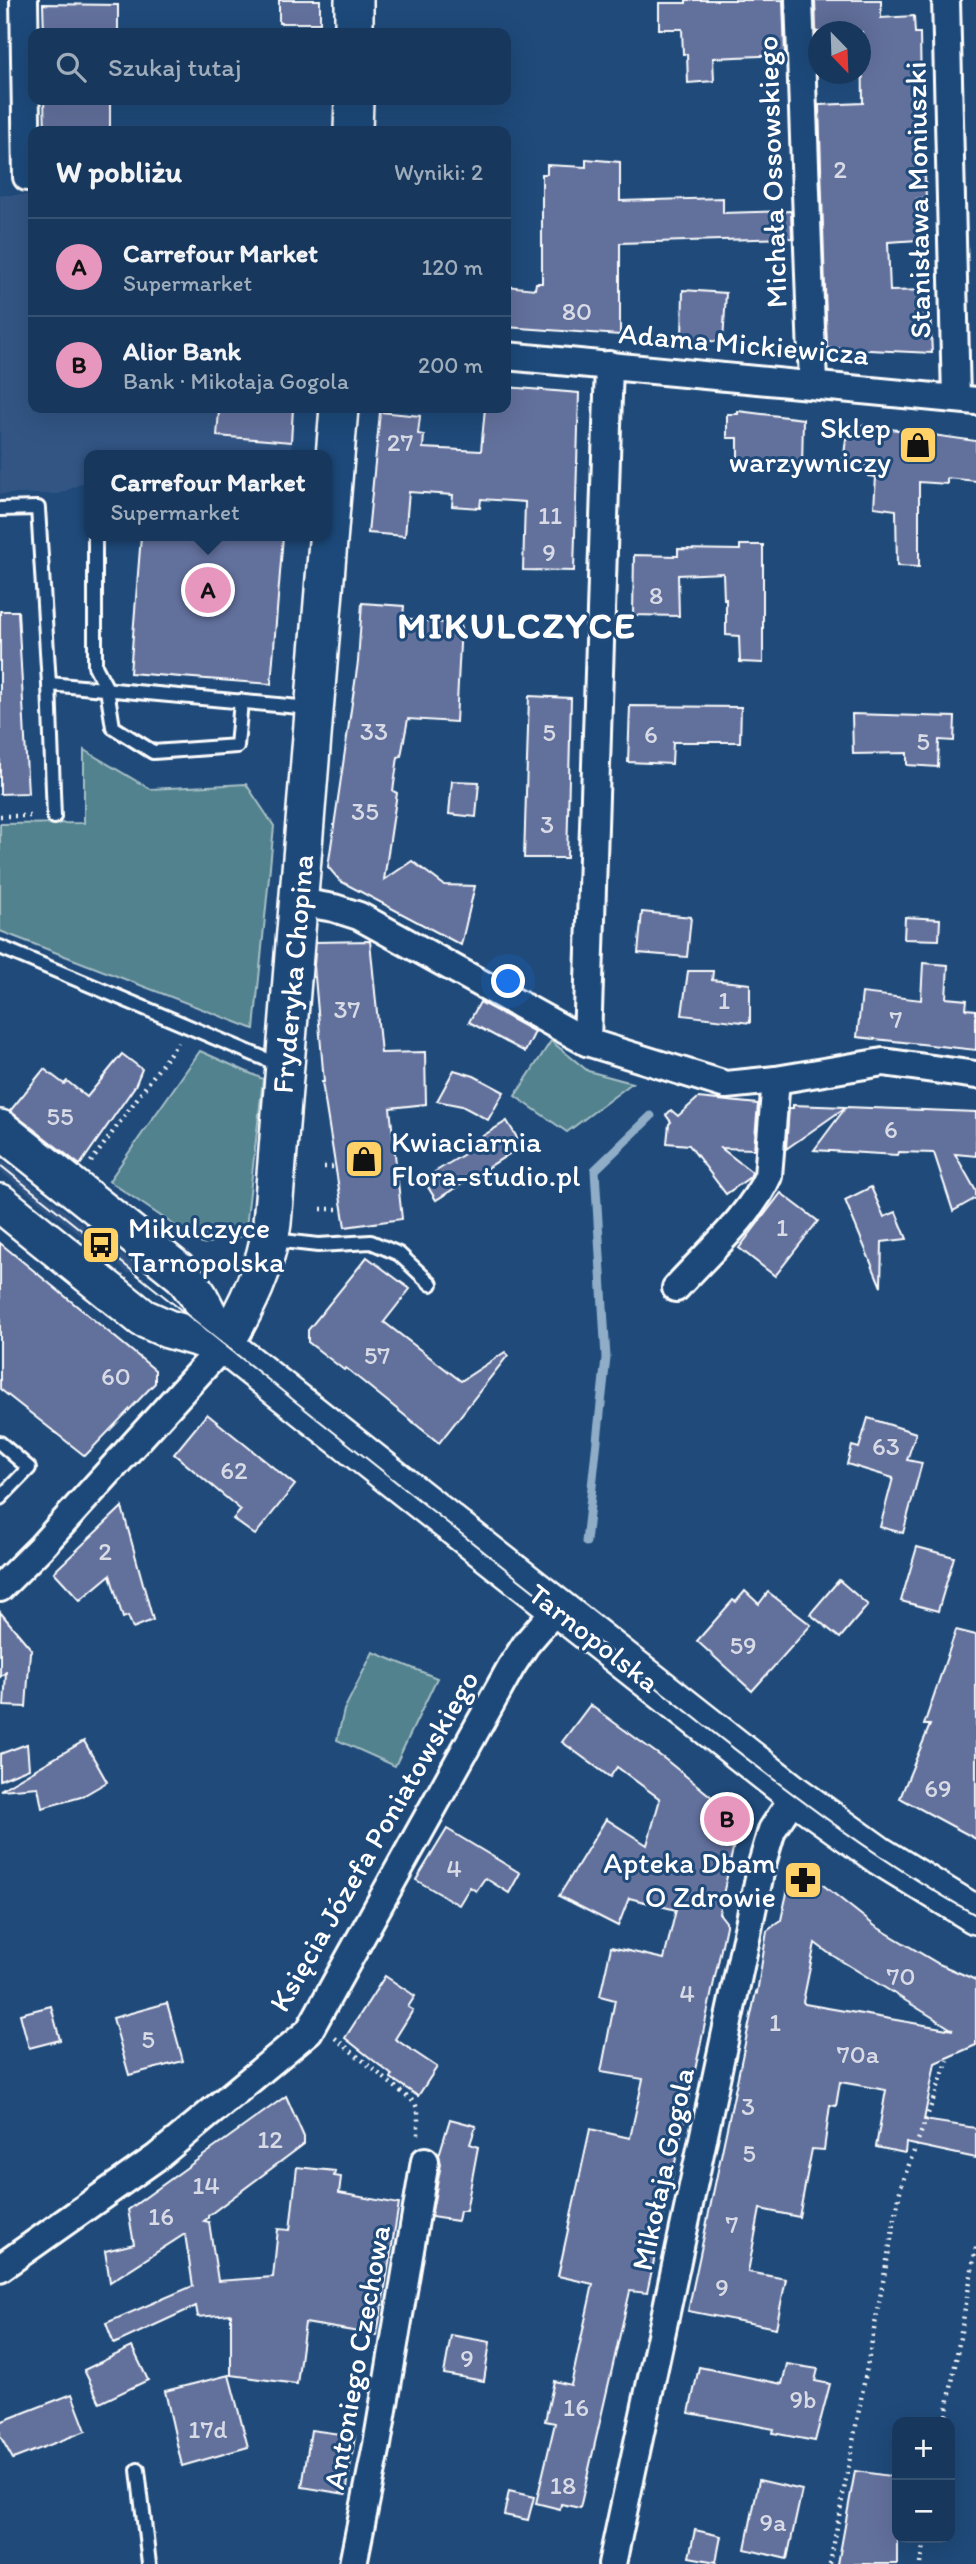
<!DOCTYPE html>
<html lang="pl">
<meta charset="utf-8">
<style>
:root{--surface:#17385c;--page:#244365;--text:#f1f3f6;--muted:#9eacbb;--line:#365272;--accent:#e797bd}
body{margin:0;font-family:Itim,sans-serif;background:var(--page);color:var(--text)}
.controls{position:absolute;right:21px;bottom:21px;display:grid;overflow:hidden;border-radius:14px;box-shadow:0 7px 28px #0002}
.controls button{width:63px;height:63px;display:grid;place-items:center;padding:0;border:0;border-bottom:2px solid var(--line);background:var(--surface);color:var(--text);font:35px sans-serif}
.compass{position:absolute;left:808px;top:21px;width:63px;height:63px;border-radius:50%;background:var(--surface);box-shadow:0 7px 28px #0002;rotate:157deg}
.you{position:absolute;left:509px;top:982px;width:24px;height:24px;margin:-18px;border:5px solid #fff;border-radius:50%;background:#1a73e8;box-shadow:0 0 0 10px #1a73e833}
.badge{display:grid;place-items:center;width:46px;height:46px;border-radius:50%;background:var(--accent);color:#111;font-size:23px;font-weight:700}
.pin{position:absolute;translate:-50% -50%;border:4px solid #fff;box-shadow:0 2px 7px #0006}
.popup{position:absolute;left:84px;top:450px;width:248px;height:91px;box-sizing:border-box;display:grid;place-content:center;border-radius:14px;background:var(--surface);filter:drop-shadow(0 2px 5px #0005);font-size:23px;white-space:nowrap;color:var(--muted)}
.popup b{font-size:26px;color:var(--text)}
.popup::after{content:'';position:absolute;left:50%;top:100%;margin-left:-14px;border:14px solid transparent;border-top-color:var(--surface)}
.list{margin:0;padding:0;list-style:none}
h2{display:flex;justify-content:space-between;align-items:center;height:91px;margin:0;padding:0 28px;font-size:30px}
h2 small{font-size:23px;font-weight:400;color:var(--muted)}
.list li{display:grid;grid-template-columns:46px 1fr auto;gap:21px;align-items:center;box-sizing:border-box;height:98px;padding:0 28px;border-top:2px solid var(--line)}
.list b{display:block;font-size:26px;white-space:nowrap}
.list p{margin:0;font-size:23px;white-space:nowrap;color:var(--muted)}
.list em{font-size:23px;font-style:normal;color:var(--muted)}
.icon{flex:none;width:38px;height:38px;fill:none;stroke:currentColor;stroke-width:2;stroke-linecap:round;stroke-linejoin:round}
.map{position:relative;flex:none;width:976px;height:2564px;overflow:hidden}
.search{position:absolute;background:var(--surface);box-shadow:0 7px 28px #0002;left:28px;top:28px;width:483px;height:77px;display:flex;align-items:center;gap:18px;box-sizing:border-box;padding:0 24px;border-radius:14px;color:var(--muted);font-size:26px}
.panel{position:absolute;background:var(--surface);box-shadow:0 7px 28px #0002;left:28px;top:126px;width:483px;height:287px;border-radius:14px}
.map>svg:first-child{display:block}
.built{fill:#335584}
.green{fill:#51828e;stroke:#a8c0c6;stroke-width:2}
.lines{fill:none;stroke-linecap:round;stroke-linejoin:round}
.stream{stroke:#8fadc7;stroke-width:9}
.building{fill:#626f9c;stroke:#fff;stroke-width:2;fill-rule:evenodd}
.lane-casing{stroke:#fff;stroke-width:18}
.street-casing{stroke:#fff;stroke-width:32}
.secondary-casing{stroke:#fff;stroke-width:42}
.path{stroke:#fff;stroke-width:4.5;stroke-dasharray:2 5;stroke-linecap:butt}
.lane{stroke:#1f4a7a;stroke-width:12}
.street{stroke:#1f4a7a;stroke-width:26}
.secondary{stroke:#1f4a7a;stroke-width:37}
.tram{stroke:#fff;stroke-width:2}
.labels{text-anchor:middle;stroke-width:6;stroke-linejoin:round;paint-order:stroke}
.number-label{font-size:26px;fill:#d8dbe6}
.street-label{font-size:30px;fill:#fff;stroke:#1f4a7a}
.poi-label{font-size:30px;fill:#fff;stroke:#1f4a7a;text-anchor:end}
.district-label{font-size:37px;font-weight:bold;letter-spacing:2px;fill:#fff;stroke:#1f4a7a}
</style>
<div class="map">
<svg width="976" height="2564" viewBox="0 0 976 2564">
<rect width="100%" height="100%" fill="#1f4a7a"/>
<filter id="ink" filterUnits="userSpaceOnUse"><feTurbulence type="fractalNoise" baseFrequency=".0143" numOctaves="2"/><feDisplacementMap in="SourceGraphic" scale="14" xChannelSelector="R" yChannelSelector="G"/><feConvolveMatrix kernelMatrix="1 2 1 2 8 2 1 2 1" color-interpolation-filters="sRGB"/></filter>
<g filter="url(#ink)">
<g class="built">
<path d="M0,195H33V408H294L291,455H89V480L59,494H0Z"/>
<path d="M0,1159L135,1266L129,1274L0,1171Z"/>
</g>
<g class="green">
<path d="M84,750L150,789L246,784L274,826L254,1029L0,931V824L84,823Z"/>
<path d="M551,1041L588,1071L632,1083L567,1132L515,1096Z"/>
<path d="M200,1051L263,1079L245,1236L202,1244L109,1181Z"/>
<path d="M373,1652L437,1678L395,1766L337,1740L344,1710Z"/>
</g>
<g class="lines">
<path class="stream" d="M586,1542L606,1358L595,1170L651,1116"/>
</g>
<g class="building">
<rect x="279" y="0" width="41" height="23"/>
<path d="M686,0H783L785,55L713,58L714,81L688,83L687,54H683L682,29H659V3H686Z"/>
<path d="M815,0H881V18L914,16L915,33H920L921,92H914L915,136H923L926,198L917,199L918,240L888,242L890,291L929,290L932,353L827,348L819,105L863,103L862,32H818V51H817Z"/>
<path d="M43,4L118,5V33H44Z"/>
<path d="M44,100L110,101V130L45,131Z"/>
<path d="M586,159L620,162V201L723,198V213L791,211L792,238L620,243V335L506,327V286L535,289L536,283H542V174H547V165L586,167Z"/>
<path d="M683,290L726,293L723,342L682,339Z"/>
<path d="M506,387L579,393L574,571L523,570L525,502L481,499L480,508L452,506L453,495L409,492L405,536L368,533L380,412L420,416L418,434L424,435L423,448L481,451L485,408H506Z"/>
<path d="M222,408H293L291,442L217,436L219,411H221Z"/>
<path d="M738,411L803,419L802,468L738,460V438H727V414H738Z"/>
<path d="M848,423L976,441V481L947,478V484L919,482V567L897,566L896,510L874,507L876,477L868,476V466L843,463Z"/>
<path d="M141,536H283L271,684L130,673Z"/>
<path d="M740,545H763V663L740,662L739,636L726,635V599H724L723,573L678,575L679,616L633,615L634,555L678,556V549L740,550Z"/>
<path d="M362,603L404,606L403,618L461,625L456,722L408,719L401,756L398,757L393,791L397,793L384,880L412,861L444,885L475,886L461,945L340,881L328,867L358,662Z"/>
<path d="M0,611H18L28,793L0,794Z"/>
<path d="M529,696L571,698L567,858H524Z"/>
<path d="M630,706L741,707L740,742H673L672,764L628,762Z"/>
<path d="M852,714L955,717L954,741L939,740L938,767L907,765V753L853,754Z"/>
<path d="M452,781L479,782L476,817L449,814Z"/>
<path d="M642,912L691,917L687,957L638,953Z"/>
<path d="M905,917L940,919L939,940L904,939Z"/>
<path d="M370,941L381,1053L425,1052L426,1104L390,1108L402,1219L345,1227L322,1082H324L314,965L316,942Z"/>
<path d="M923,963L948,965L946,998L967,1000L966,1009L976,1010V1050L857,1037L862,993L921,1000Z"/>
<path d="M688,971H713L712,980L750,984V1023L682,1015Z"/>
<path d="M480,1002L535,1032L525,1052L469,1022Z"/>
<path d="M122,1054L142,1069L135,1086L80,1165L10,1111L44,1069L64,1084L67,1081L87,1097Z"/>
<path d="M454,1070L474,1076L504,1092L488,1120L462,1106L437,1101Z"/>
<path d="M698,1098L758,1104L754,1149L721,1148L752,1172L750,1177L726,1194L689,1145L667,1143L669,1124L671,1122L666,1115L671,1110L678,1116Z"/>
<path d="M793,1105L976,1112V1156L955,1154L976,1191V1198L953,1211L934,1153L898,1152L897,1155L814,1150L846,1107L786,1149L789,1108H793Z"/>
<path d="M507,1121L522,1146L436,1200L423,1179L471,1150L468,1145Z"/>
<path d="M871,1187L884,1217L896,1212L907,1239L882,1242L881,1287L845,1200Z"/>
<path d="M781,1193L818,1221L775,1276L739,1248Z"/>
<path d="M0,1243L155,1370V1383L85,1456L0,1389Z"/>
<path d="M367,1257L410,1289L384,1322L461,1381L505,1352L508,1355L439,1443L346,1368L344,1370L308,1342V1330Z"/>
<path d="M207,1414L295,1485L255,1535L233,1519L241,1510L174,1454Z"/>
<path d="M868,1418L916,1433L907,1460L922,1463L903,1533L880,1527L893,1478L847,1464L852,1446L859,1448Z"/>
<path d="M122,1507L153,1620L133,1628L128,1616L123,1618L110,1575L80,1600L54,1572Z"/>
<path d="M917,1547L954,1557L938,1611L901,1601Z"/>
<path d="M839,1580L868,1605L840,1638L810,1614Z"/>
<path d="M745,1591L759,1604L768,1592L811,1625L752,1691L697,1641L733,1600L736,1602Z"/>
<path d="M0,1612L32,1650L30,1652L26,1707L4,1706L6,1672L0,1677Z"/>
<path d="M956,1630L976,1635V1839L900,1798L930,1725H924Z"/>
<path d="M590,1705L666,1760L734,1815L738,1826L719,1913L726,1922V1926L647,2293L630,2291L580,2508L561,2504L560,2509L536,2503L555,2423L545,2421L554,2381L571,2385L593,2284L558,2276L590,2129L630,2138L643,2079L601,2072L615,2000L600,1996L611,1947L664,1959L676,1910L629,1898L618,1926L559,1896L606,1819L647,1845L660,1799L617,1767L610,1777L562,1742Z"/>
<path d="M84,1741L107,1782L81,1797L42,1808L38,1787L0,1790Z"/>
<path d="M27,1744L29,1768L0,1780V1754Z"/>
<path d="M447,1829L520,1873L509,1893L485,1878L476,1891L470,1887L459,1905L416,1880Z"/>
<path d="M804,1870L875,1926L939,1964L976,1980V2045L935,2063L924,2120L976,2128V2158L906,2143L905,2153L876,2147L886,2090L840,2082L836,2106L830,2105L824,2150L812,2149L799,2217L760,2209L748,2272L786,2279L776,2328L688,2311L756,1992L757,1993L767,1931L781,1920L791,1875ZM815,1943L827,1952L953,2030L805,2004L803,2002Z"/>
<path d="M385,1976L415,1996L408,2007L413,2010L395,2039L437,2067L418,2096L391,2078L392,2075L345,2038Z"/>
<path d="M167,2003L183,2061L129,2075L113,2018Z"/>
<path d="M51,2006L60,2040L29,2048L20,2014Z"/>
<path d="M286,2096L304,2137V2144L208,2216V2218L204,2221L209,2222L218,2281L273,2277L278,2229L290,2230L297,2167L335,2171L334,2176L341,2177L339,2193L399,2204L377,2335L305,2323L297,2384L231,2375V2314L198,2317L196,2306L114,2344L106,2323L193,2286L185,2234L110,2282L105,2251L134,2244L128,2210Z"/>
<path d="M450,2119L476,2126L470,2144L478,2147L466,2211H460L458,2221L431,2217L441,2164L439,2155Z"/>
<path d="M451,2335L490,2342L484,2381L444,2374Z"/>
<path d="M132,2347L148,2380L100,2403L84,2370Z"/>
<path d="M787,2364L818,2369L815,2381L830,2384L815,2441L773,2433L774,2429L689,2413L699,2367L782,2384Z"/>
<path d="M229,2375L248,2447L182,2466L165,2391Z"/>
<path d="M72,2394L86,2431L13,2459L0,2436V2422Z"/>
<path d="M311,2430L355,2436L346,2494L302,2487Z"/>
<path d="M855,2471L897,2477V2564H838Z"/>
<path d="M759,2480L802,2490L787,2559L745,2549Z"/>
<path d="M509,2491L534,2497L528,2520L504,2515Z"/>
<path d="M695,2530L721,2536L716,2562L689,2557Z"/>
</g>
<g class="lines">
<g class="lane-casing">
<g id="lane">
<path d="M0,509L38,508L49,684L310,708"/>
<path d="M95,536V666L107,689L113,727L153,752L237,746L241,701"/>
<path d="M49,684L54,817"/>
<path d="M0,947L282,1066"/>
<path d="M274,1240L318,1245L371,1242L399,1254L431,1284"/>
<path d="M0,1443L29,1468L0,1498"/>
<path d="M138,2470L149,2564"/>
</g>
</g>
<g class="street-casing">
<g id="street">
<path d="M24,0L27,177H33"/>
<path d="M799,0L813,384"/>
<path d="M946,0L956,398"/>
<path d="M506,356L976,401"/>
<path d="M299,902L334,908L359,916L587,1042L726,1085L776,1080L883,1062L976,1075"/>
<path d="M587,1042L609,365"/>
<path d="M676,1288C706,1254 750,1217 768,1176L776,1080"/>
<path d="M0,1588L41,1547L224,1345"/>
<path d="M0,2268L157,2157L309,2031L511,1667L526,1644L556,1609"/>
<path d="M353,2564L377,2445L425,2161"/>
<path d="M612,2564L762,1864L772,1830L795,1795"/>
</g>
</g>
<g class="secondary-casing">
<g id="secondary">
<path d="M354,33V0"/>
<path d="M353,131L354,100"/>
<path d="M0,1129L183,1275L198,1295L224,1345"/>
<path d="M0,1203L143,1318L168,1329L224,1345L795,1795L880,1856L976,1915"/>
<path d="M224,1345C247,1306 266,1269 272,1223L339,408"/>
</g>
</g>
<g class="path">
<path d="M0,816H34"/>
<path d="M91,1162L178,1042"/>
<path d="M324,1167H336"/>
<path d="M321,1209H342"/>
<path d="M335,2038L415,2103L418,2111V2137"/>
<path d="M945,2422L976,2247"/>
<path d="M830,2564L901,2186L948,2060"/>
<path d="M921,2564L925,2538"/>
</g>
<use href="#lane" class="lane"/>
<use href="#street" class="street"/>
<use href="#secondary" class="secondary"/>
<path class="tram" d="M0,1165C203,1327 405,1491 610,1651C728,1743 844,1842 976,1915"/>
</g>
</g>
<defs>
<g id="shop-square" transform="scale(2.0125)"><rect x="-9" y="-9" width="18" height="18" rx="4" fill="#ffd166" stroke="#1f4a7a"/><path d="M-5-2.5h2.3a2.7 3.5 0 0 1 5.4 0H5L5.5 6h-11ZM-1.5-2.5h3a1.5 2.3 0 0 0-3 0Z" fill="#111"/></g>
<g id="bus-square" transform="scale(2.0125)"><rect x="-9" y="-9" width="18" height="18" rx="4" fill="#ffd166" stroke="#1f4a7a"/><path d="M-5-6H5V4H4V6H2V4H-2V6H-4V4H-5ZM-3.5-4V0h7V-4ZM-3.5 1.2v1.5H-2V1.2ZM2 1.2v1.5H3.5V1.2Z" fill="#111"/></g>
<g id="pharmacy-square" transform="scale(2.0125)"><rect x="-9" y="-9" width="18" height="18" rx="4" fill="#ffd166" stroke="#1f4a7a"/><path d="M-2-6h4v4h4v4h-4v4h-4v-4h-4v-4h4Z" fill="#111"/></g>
</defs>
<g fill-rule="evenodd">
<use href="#shop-square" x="918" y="445"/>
<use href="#shop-square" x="364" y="1159"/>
<use href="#bus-square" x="101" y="1245"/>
<use href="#pharmacy-square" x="803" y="1880"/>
</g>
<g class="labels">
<g class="number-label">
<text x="840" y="178">2</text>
<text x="577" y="320">80</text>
<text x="400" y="451">27</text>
<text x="550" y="524">11</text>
<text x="549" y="561">9</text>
<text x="656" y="604">8</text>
<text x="374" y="740">33</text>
<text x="549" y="741">5</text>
<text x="651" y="743">6</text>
<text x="923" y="750">5</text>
<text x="365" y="820">35</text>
<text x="547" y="833">3</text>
<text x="724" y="1009">1</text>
<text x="347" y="1018">37</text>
<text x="896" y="1028">7</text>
<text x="60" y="1125">55</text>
<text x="891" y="1138">6</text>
<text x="782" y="1236">1</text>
<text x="377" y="1364">57</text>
<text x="116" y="1385">60</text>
<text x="886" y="1455">63</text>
<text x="234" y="1479">62</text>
<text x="105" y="1560">2</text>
<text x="743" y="1654">59</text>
<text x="938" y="1797">69</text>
<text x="454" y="1877">4</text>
<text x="901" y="1985">70</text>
<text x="687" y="2002">4</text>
<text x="775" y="2031">1</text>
<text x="148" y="2048">5</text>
<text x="858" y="2063">70a</text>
<text x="748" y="2115">3</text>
<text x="270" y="2148">12</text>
<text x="749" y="2162">5</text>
<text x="206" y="2194">14</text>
<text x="161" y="2225">16</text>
<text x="732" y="2233">7</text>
<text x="722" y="2296">9</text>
<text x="467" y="2367">9</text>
<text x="803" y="2408">9b</text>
<text x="576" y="2416">16</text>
<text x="208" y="2438">17d</text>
<text x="563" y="2494">18</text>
<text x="773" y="2531">9a</text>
</g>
<g class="street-label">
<text transform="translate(772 172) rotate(-92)" y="10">Michała Ossowskiego</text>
<text transform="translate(918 200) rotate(-91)" y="10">Stanisława Moniuszki</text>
<text transform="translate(744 344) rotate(5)" y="10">Adama Mickiewicza</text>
<text transform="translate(293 974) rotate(-85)" y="10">Fryderyka Chopina</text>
<text transform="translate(594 1638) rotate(38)" y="10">Tarnopolska</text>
<text transform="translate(374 1841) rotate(-60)" y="10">Księcia Józefa Poniatowskiego</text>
<text transform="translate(663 2169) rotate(-78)" y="10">Mikołaja Gogola</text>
<text transform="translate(357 2357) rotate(-80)" y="10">Antoniego Czechowa</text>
</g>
<g class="poi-label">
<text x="891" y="438">Sklep<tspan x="891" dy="34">warzywniczy</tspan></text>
<text x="391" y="1152" text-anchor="start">Kwiaciarnia<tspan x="391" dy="34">Flora-studio.pl</tspan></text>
<text x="128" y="1238" text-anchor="start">Mikulczyce<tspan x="128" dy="34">Tarnopolska</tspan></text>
<text x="776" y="1873">Apteka Dbam<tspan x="776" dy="34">O Zdrowie</tspan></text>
</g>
<g class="district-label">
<text x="517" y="638">MIKULCZYCE</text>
</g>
</g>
</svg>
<div class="controls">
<button>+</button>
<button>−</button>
</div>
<svg class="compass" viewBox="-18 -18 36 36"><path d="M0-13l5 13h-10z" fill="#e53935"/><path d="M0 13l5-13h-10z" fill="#9eacbb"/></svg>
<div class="you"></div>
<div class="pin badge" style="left:208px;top:590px">A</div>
<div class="popup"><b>Carrefour Market</b>Supermarket</div>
<div class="pin badge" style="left:727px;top:1819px">B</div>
<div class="search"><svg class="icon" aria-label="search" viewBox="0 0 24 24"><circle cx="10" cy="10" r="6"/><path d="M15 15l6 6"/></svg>Szukaj tutaj</div>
<section class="panel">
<h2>W pobliżu<small>Wyniki: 2</small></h2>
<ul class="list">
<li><span class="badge">A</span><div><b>Carrefour Market</b><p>Supermarket</p></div><em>120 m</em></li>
<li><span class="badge">B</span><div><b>Alior Bank</b><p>Bank · Mikołaja Gogola</p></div><em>200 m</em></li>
</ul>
</section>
</div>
